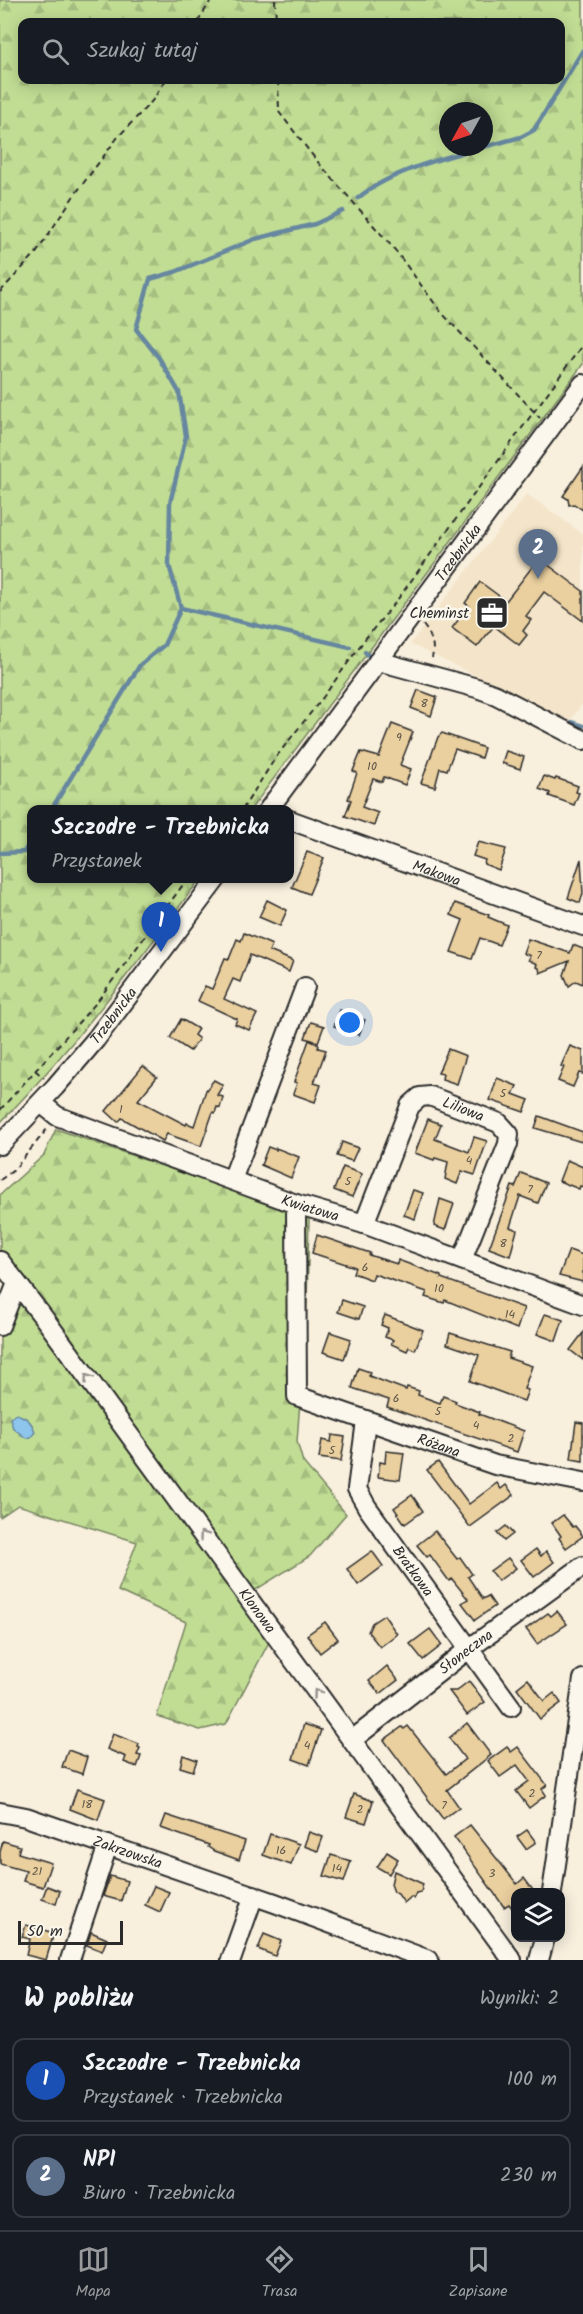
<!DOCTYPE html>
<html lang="pl">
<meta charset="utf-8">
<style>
:root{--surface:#171b24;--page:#20242c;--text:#f1f3f6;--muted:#9ea1a6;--line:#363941;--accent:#98999b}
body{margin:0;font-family:Kalam,sans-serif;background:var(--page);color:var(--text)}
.controls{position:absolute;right:18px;bottom:18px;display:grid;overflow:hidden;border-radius:12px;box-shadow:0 3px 15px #0003}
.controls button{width:54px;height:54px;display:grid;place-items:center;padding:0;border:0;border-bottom:2px solid var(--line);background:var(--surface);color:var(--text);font:30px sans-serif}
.compass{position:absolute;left:439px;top:102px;width:54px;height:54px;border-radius:50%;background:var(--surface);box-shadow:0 3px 15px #0003;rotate:230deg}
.scale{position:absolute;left:18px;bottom:15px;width:105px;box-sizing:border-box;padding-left:6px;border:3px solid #2b2b2b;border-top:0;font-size:16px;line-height:21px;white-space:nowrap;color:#2b2b2b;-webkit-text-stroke:4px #fbf7ec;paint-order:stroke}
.you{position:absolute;left:350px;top:1023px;width:21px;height:21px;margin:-15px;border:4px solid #fff;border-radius:50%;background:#1a73e8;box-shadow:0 0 0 9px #1a73e833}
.badge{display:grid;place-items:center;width:39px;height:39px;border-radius:50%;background:var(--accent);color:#fff;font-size:20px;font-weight:700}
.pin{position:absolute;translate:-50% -50px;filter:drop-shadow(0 2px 3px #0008)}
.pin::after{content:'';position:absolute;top:32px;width:21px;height:18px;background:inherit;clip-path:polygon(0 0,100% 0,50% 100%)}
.popup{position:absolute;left:27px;top:805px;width:267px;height:78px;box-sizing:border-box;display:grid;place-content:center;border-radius:12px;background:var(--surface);filter:drop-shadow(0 2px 4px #0005);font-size:20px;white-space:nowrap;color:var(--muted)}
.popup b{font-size:22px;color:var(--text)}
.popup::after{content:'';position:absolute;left:50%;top:100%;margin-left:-12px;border:12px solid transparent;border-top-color:var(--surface)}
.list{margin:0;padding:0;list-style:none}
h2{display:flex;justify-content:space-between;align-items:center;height:78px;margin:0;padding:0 24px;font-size:26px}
h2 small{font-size:20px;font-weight:400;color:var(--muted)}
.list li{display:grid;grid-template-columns:39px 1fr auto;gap:18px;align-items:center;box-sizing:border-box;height:84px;margin:0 12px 12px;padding:0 12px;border:2px solid var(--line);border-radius:12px}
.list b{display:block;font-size:22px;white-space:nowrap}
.list p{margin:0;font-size:20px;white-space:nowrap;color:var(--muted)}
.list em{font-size:20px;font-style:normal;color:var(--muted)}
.icon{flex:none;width:33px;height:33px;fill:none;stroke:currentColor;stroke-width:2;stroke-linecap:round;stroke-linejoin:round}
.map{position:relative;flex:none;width:583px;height:1960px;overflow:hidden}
.search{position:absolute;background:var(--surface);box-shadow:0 3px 15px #0003;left:18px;right:18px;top:18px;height:66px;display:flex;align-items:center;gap:15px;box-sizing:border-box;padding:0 21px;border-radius:12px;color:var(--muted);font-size:22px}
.sheet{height:270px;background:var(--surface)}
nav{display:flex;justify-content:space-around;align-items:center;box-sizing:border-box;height:84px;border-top:2px solid var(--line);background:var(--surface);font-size:16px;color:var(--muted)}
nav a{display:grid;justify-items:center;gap:3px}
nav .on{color:var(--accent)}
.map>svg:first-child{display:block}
.built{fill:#f4e5ca}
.forest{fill:url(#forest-firs);stroke:#768460;stroke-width:1.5;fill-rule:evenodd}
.water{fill:#8ec5ec;stroke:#66879f;stroke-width:1.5}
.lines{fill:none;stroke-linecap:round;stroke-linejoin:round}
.stream{stroke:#66879f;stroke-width:4.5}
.building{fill:#eacf9f;stroke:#2b2b2b;stroke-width:1.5}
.minor-casing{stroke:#2b2b2b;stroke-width:22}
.path{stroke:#2b2b2b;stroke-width:2;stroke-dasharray:6 4.5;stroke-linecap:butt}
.minor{stroke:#fbf7ec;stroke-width:18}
.oneway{stroke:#93918c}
.labels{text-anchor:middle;stroke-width:5;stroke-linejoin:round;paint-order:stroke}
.number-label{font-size:12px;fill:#5b5448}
.street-label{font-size:15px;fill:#2b2b2b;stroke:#fbf7ec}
.poi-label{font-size:15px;fill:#2b2b2b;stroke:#fbf7ec;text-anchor:end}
</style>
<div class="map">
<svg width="583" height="1960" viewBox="0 0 583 1960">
<defs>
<pattern id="forest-firs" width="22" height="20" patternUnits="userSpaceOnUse" patternTransform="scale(1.5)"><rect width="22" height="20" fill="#c1dd94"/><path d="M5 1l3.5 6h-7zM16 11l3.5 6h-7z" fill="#a6be80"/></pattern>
</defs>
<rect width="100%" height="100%" fill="#f8efdd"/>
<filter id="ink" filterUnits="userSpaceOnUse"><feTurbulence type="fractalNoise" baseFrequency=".0167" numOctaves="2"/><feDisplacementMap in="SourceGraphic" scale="12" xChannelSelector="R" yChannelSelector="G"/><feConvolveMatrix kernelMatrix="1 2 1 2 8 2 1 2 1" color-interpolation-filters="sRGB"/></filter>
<g filter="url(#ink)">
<path class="built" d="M527,494L583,534V703L570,721L410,644Z"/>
<g class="forest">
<path d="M0,0H583V364L251,809L32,810V878L200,879C137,963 73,1048 0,1123ZM22,22H560V80H22ZM448,111H484V147H448Z"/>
<path d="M56,1129L309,1217L307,1302L297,1442L303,1462L346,1514L310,1556L239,1600L269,1642L226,1724L200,1730L157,1716L186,1622L118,1591L137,1542L18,1505L0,1517V1313L15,1269L0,1251V1195L44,1155Z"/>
</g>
<path class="water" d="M16,1414C27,1417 32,1422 35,1432L31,1437L26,1438L13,1428L10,1418Z"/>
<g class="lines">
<g class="stream">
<path d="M358,198C398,165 471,151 521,137L534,130L583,50"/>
<path d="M181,608L350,647"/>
<path d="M365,652L368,655"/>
<path d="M572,722L583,726"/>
<path d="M51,810L140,665L164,645L181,608L169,565L170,503L186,436L179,392L159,358L136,329L150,279L175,272L255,239L315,224L343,211"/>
<path d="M0,853L24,852L32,839"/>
</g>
</g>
<g class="building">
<path d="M583,467V510L574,504L569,505L568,499L563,496Z"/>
<path d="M539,558L583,591V621L544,592L526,616L531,620L523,631L527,635L519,645L494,626L477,647L452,628L469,606L465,603L480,582L506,601Z"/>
<path d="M418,690L437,697L431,716L411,708Z"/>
<path d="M392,724L413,732L400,765L411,769L405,785L384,777L382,782L373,779L362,807L378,813L374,826L345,816L351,800L348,799L357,773L353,771L361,752L379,757Z"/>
<path d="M442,733L484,748L481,758L455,749L447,770L440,768L435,787L421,783L438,737Z"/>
<path d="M506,751L524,757L520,769L502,763Z"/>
<path d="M544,776L555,780L556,778L578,786L576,792L579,793L574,805L549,796L550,793L539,789Z"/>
<path d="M478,842L506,849L499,870L484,864L485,860L473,856Z"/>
<path d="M307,852L324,858L309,894L292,887Z"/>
<path d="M581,859L583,894L580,903L568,898Z"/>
<path d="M267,900L287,910L280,926L259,917Z"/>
<path d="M455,903L489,915L488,917L507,925L499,945L480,938L472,959L451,952L463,920L451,915Z"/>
<path d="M244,933L272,945L269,951L293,961L289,972L250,955L240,982L233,979L224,999L257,1014L249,1030L235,1024L237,1019L198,1001L205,986L212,989L225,958L229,959L237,939L241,941Z"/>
<path d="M528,939L570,953L573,945L583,949V984L576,981L569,986L564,975L569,961L540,973L539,968L536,967L537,964L528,960L530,956L523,953Z"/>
<path d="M340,1010L365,1020L359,1035L334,1026Z"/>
<path d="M181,1019L198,1029L194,1035L199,1039L190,1051L170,1038Z"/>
<path d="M311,1022L324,1026L318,1042L305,1038Z"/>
<path d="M309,1040L319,1045L318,1048L326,1050L314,1083L321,1085L315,1102L293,1094L297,1083L294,1082Z"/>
<path d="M570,1046L583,1051V1074L579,1073L573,1087L558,1081L564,1067L561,1066Z"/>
<path d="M448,1049L466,1056L457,1084L442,1079L443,1074L438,1073Z"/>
<path d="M143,1066L157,1077L138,1100L186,1125L187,1123L194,1126L206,1090L214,1080L223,1085L217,1095L223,1097L220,1108L217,1107L215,1113L213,1112L201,1146L167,1134L163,1141L122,1118L118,1122L106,1111Z"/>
<path d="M497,1078L517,1086L513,1094L529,1100L524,1112L490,1100Z"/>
<path d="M539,1116L583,1132L582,1142L535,1128Z"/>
<path d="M428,1119L441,1124L435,1139L469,1152L474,1137L487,1141L475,1175L462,1171L457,1184L445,1179L448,1162L435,1158L434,1160L415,1153Z"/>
<path d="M342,1142L358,1148L352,1161L337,1156Z"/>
<path d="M268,1147L276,1150V1148L299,1157L291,1178L261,1165Z"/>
<path d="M567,1160L583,1167V1187L580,1186L579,1189L559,1181Z"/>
<path d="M343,1167L362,1174L352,1197L334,1190Z"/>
<path d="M521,1173L546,1183L538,1203L520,1196L510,1227L517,1230L510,1256L489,1248L512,1186L515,1187Z"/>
<path d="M413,1190L423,1193L415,1219L404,1215Z"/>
<path d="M440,1199L454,1204L445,1230L434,1226Z"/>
<path d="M317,1235L370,1253L369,1255L397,1264L398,1260L417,1267L441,1276V1278L524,1308L517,1329L445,1300L444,1303L425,1297L427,1292L374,1274L372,1280L353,1273L355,1267L312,1253Z"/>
<path d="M569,1250L583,1255V1282L559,1276Z"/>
<path d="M342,1300L363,1307L359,1319L338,1312Z"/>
<path d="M545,1314L563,1320L556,1341L537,1334Z"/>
<path d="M385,1315L423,1330L415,1350L409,1347L407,1351L391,1344L393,1340L385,1337L388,1328L381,1325Z"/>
<path d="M330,1332L351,1339L344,1359L323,1352Z"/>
<path d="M450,1333L510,1352L508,1358L532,1366L524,1389L528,1390L524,1401L470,1381L479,1355L447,1344Z"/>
<path d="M583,1333V1360L570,1350Z"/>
<path d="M358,1368L370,1372L369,1376L377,1379L406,1390L407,1387L419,1391L418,1395L440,1403L443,1396L456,1401L455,1403L480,1412L479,1414L524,1431L517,1452L387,1407L389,1400L352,1388Z"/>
<path d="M576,1422L583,1423V1461L571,1459Z"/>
<path d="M332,1435L345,1437L341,1461L319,1458L322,1440L331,1442Z"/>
<path d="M386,1451L404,1453L400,1480L378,1477L380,1462L385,1463Z"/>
<path d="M438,1462L469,1504L497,1483L501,1489L506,1485L514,1495L470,1527L427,1470Z"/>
<path d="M412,1495L423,1511L405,1524L394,1508Z"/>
<path d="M563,1515L573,1527L575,1526L583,1536L566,1548L559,1538L561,1536L552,1523Z"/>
<path d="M506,1526L513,1534L504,1541L497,1533Z"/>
<path d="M435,1531L457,1559L460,1557L472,1574L468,1577L483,1599L488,1596L495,1606L475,1620L462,1603L468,1599L452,1579L449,1581L430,1555L427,1557L417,1545Z"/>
<path d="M536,1549L541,1556L546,1551L554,1562L534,1577L521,1560Z"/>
<path d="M372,1551L383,1566L358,1585L347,1569Z"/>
<path d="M508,1558L516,1568L498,1581L490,1571Z"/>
<path d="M557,1611L567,1624L537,1644L526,1629L548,1613L551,1616Z"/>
<path d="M384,1615L397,1634L380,1647L368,1632L372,1623Z"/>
<path d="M325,1622L338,1639L320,1653L307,1635Z"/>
<path d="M430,1629L442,1645L423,1660L410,1644Z"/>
<path d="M387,1666L398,1680L380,1694L369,1681Z"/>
<path d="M528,1679L544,1701L554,1693L561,1703L540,1719L517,1688Z"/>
<path d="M469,1681L485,1702L467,1715L449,1691H456Z"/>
<path d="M467,1723L491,1755L447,1790L459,1807L443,1819L384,1740L402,1727L404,1729L408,1726L446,1774L465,1759L449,1738Z"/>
<path d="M304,1724L321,1730L309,1765L293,1759Z"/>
<path d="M113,1734L139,1744L138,1747L140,1748L137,1755L141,1756L137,1767L124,1762L126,1757L107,1749Z"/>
<path d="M507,1747L511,1752L518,1747L547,1785L542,1789L546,1795L529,1808L516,1791L529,1781L517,1765L500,1777L488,1761Z"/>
<path d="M68,1750L87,1757L82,1774L62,1767Z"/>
<path d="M183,1755L197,1760L193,1771L180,1767Z"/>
<path d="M77,1789L105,1799L98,1820L70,1809Z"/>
<path d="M354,1794L373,1801L366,1823L346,1817Z"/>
<path d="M166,1815L245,1841L239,1860L214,1851L208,1847L209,1845L161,1828Z"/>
<path d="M470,1825L517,1884L524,1878L535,1893H516V1913L509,1904L504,1907L454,1837Z"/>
<path d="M527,1830L536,1842L526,1849L517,1837Z"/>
<path d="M309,1832L323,1837L318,1851L304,1846Z"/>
<path d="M270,1834L299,1844L291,1865L263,1855Z"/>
<path d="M3,1841L20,1846L18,1853L51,1863L43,1887L23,1881L26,1871L0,1864V1852Z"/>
<path d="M387,1852L398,1859L389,1874L377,1867Z"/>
<path d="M331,1855L351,1861L344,1882L324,1876Z"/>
<path d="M394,1871L423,1884L421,1892L416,1893L414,1899L411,1897L404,1903L398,1894L394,1892L391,1884Z"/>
<path d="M110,1876L127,1881L121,1901L103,1896Z"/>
<path d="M47,1886L60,1891L56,1904L42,1899Z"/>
<path d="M154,1886L169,1892L160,1912L145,1905Z"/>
<path d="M26,1925L54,1933L46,1960L26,1955L30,1939L22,1937Z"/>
<path d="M91,1932L107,1939L102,1951L87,1945Z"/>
<path d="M264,1934L281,1941L275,1956L258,1949Z"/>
</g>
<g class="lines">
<g class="minor-casing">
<g id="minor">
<path d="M378,661L477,688L496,695L583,740"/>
<path id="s1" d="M268,810L583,384"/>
<path id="s2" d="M290,820L583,926"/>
<path id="s3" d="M41,1103L57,1116L296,1204L364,1224L583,1305"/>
<path id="s4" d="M0,1145L55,1087L96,1039L217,878"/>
<path d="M232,1180L305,987"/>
<path id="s5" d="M296,1204L297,1396L495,1465L583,1482"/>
<path id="s6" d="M364,1224L410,1106L420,1097L430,1096L499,1123L509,1134L508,1144L462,1260"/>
<path id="s7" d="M0,1261L47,1322L512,1960"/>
<path d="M0,1326L17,1283"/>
<path id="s8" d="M366,1421L357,1489L367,1507L511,1707"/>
<path id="s9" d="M352,1740L470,1648L583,1566"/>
<path id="s10" d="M0,1812L26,1817L275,1903L429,1960"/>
<path d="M552,1892L583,1679"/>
<path d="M70,1960L108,1845"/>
<path d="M231,1960L254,1895"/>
<path d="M539,1960L545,1938"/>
</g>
</g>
<g class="path">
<path d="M275,0L276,22"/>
<path d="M198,22L211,0"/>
<path d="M278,80L279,112L317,161L395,250L441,312L540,418"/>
<path d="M0,292L37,252L73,197L118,137L152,101L166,80"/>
<path d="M423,625C431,635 435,645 432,658"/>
<path d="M242,810L276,757L324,696L365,639L395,603L583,344"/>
<path d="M35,1070L44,1078"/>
<path d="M0,1110L96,1003L188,878"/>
<path d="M0,1180L14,1170L47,1129"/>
</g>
<use href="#minor" class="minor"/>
</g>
<defs><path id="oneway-chevron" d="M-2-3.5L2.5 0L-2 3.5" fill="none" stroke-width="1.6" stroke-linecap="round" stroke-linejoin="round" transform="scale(1.5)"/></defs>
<g class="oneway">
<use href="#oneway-chevron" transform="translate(88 1378) rotate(-126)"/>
<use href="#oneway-chevron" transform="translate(203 1535) rotate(-126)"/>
<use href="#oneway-chevron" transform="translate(317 1693) rotate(-126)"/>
</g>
</g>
<defs>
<g id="office-square" transform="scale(1.725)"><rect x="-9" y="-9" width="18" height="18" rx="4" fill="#2b2b2b" stroke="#fbf7ec"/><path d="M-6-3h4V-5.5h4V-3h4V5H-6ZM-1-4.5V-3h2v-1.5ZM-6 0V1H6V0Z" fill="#fff"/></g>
</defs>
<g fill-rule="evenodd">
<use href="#office-square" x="492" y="613"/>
</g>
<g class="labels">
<g class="number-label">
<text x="424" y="707">8</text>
<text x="399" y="741">9</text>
<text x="372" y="770">10</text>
<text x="539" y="959">7</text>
<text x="503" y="1097">5</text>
<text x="121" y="1113">1</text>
<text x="469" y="1164">4</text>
<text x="348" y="1185">5</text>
<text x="530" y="1193">7</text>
<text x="503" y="1247">8</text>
<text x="365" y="1271">6</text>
<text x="439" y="1292">10</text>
<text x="510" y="1318">14</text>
<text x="396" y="1402">6</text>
<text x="438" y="1415">5</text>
<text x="476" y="1429">4</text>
<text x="511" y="1442">2</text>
<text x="332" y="1454">5</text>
<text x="307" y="1749">4</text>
<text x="532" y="1797">2</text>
<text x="87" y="1808">18</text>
<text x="444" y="1809">7</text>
<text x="360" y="1813">2</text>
<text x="281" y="1854">16</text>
<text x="337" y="1872">14</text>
<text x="37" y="1875">21</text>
<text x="492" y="1877">3</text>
</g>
<g class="street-label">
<text dy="5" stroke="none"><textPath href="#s1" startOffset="320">Trzebnicka</textPath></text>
<text dy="5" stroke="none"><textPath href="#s2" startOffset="156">Makowa</textPath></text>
<text dy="5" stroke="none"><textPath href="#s4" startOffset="172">Trzebnicka</textPath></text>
<text dy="5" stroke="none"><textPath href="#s6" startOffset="186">Liliowa</textPath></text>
<text dy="5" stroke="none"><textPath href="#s3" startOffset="290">Kwiatowa</textPath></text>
<text dy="5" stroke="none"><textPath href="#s5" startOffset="342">Różana</textPath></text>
<text dy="5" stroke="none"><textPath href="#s8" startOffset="168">Bratkowa</textPath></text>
<text dy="5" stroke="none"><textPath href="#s7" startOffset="434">Klonowa</textPath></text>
<text dy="5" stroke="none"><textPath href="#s9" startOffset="144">Słoneczna</textPath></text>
<text dy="5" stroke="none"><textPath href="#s10" startOffset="134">Zakrzowska</textPath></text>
</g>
<g class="poi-label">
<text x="469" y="618">Cheminst</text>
</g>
</g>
</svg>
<div class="controls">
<button><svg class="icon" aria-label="layers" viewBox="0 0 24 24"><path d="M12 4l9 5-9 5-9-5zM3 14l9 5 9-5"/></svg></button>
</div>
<svg class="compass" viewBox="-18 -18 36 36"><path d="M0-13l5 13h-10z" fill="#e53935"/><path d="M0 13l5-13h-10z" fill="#9ea1a6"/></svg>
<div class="scale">50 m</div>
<div class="you"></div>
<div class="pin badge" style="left:161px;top:952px;background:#1a4fb4">1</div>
<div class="popup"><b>Szczodre - Trzebnicka</b>Przystanek</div>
<div class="pin badge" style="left:538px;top:579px;background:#5c6f8a">2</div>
<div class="search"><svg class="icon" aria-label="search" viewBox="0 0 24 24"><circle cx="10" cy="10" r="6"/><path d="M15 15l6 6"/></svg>Szukaj tutaj</div>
</div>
<section class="sheet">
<h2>W pobliżu<small>Wyniki: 2</small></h2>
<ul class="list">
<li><span class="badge" style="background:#1a4fb4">1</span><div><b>Szczodre - Trzebnicka</b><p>Przystanek · Trzebnicka</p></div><em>100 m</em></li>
<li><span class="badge" style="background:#5c6f8a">2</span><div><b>NPI</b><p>Biuro · Trzebnicka</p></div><em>230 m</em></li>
</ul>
</section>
<nav>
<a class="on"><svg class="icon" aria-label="map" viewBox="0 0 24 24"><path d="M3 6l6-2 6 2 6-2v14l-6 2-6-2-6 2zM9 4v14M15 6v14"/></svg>Mapa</a>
<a><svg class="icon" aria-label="directions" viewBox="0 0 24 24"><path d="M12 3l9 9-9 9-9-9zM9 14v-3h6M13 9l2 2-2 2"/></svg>Trasa</a>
<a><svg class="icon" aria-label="saved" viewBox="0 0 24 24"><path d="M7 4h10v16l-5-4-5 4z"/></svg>Zapisane</a>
</nav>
